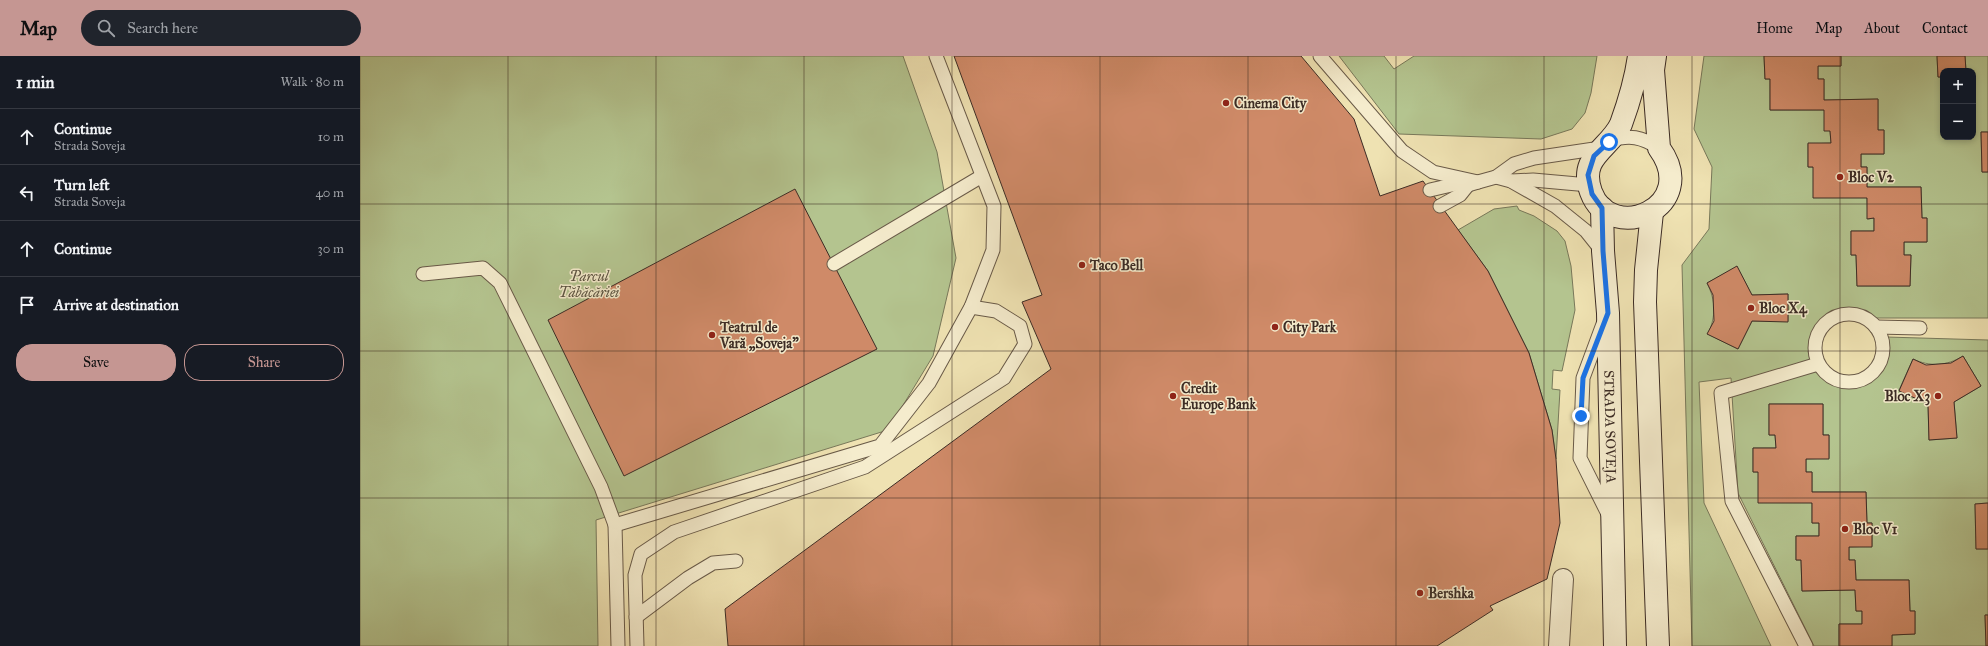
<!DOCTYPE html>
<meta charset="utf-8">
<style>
:root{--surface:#171b24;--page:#20242c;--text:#f1f3f6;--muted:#9ea1a6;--line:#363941;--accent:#c59692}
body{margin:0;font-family:"IM FELL Great Primer",serif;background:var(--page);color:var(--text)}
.controls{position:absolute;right:12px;top:12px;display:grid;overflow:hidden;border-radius:8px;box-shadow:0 2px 6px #0003}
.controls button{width:36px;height:36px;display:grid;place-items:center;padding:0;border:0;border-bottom:1px solid var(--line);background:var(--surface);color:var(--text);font:20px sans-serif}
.stop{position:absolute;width:12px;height:12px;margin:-9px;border:3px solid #1a73e8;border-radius:50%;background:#fff}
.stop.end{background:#1a73e8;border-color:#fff;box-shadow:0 1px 4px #0008}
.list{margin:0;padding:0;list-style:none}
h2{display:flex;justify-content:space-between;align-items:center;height:52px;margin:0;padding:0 16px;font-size:17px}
h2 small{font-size:13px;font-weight:400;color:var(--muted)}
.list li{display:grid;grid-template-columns:26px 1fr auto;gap:12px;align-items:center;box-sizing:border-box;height:56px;padding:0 16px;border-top:1px solid var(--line)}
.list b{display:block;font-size:15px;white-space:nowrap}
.list p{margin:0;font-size:13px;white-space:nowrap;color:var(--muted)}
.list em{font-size:13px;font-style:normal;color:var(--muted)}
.actions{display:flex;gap:8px;padding:12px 16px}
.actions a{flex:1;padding:9px 0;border:1px solid var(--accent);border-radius:16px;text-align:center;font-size:14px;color:var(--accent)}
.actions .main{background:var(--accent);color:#111}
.icon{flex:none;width:22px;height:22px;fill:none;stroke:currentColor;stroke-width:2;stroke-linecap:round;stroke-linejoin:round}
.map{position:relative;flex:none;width:1628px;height:590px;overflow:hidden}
header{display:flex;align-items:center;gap:24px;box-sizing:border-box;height:56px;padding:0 20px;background:var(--accent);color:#111}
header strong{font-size:19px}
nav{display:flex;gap:22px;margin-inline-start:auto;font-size:14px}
.search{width:280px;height:36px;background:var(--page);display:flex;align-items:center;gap:10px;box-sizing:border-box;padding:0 14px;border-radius:22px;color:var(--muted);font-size:15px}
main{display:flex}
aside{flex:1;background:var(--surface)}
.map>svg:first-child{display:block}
.green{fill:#b4c48f;stroke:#78785a;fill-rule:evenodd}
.building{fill:#cf8a68;stroke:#3c2c25}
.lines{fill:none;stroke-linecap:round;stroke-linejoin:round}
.service-casing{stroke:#695a48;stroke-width:15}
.pedestrian-casing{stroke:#695a48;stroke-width:22}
.secondary-casing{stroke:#3c2c25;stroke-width:24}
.service{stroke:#f5eccd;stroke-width:13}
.pedestrian{stroke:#f5eccd;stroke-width:20}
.secondary{stroke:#f5eccd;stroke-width:22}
.route{stroke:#1a73e8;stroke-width:5}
.grid{fill:none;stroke:#3c2c25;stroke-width:1;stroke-opacity:0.55}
.poi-dot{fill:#8f2418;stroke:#f5eccd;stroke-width:1.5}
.labels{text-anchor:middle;stroke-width:3;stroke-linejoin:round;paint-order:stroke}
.poi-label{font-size:14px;font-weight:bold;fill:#3c2c25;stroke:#f5eccd;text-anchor:start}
.park-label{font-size:14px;font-style:italic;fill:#5a5240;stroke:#f5eccd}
.street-label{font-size:14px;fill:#3c2c25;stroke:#f5eccd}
</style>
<header>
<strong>Map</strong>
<div class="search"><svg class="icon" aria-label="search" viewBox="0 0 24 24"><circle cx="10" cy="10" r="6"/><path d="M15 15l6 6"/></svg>Search here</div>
<nav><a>Home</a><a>Map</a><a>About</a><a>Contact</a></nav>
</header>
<main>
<aside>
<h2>1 min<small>Walk · 80 m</small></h2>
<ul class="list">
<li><svg class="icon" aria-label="ahead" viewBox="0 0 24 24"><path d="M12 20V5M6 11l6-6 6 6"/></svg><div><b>Continue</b><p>Strada Soveja</p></div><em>10 m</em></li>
<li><svg class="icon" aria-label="left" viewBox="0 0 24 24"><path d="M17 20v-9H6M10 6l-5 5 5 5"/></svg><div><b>Turn left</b><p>Strada Soveja</p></div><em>40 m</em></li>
<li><svg class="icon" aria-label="ahead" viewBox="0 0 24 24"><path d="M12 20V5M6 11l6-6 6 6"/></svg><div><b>Continue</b></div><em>30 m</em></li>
<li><svg class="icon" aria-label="arrive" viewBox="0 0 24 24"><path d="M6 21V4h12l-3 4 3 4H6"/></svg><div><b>Arrive at destination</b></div></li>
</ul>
<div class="actions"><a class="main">Save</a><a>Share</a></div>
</aside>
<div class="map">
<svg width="1628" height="590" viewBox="0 0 1628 590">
<rect width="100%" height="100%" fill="#efe2b2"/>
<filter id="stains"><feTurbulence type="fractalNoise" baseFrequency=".005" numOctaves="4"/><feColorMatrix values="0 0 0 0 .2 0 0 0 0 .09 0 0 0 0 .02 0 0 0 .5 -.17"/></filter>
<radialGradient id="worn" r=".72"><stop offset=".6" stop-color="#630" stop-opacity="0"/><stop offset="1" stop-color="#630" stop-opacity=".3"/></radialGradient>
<g class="green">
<path d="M0,0H543L577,96L596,202L573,300L528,374L236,464L238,590H0Z"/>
<path d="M979,0H1024L1034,13L1054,0H1237L1231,37L1225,57L1212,73L1181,83L1039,78Z"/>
<path d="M1344,0H1404L1405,23H1410V54H1464L1470,75L1471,87L1448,88V111H1453L1507,142L1508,163L1514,162V175H1491V199H1496L1497,230H1550L1551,199H1544V186H1567V162H1562L1561,131H1507V111H1501V98H1524V74H1518V43L1464,44V23H1458V10H1481V0H1577L1578,21H1583V81H1613V15H1606L1605,0H1628V76H1621L1622,116H1628V262H1514L1490,254L1463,263L1448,296L1466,322L1497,330L1522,310L1526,281L1628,284V447L1615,448L1616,493H1628V559H1625L1626,590H1532V579L1555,578V555H1550L1549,524H1496L1495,504H1489V491L1512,490V467H1507L1506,436H1452V416H1446V403L1469,402V379H1463V348H1409V379H1415L1416,392H1393V416H1398L1452,447V467H1459V480H1436V504H1441L1442,535L1495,534L1496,555H1502V568H1479V590H1454L1378,437L1371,322L1339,326L1344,447L1411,590H1332L1322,209L1349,173L1352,111L1334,73ZM1377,211L1392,239L1428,238V265H1392L1378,293L1348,278C1356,260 1356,245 1347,227ZM1603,300L1621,330L1594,346L1597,382L1569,384L1568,348L1539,334L1553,303C1570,311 1587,310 1603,300Z"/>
<path d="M1157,150L1159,154L1174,160L1197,175L1205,185L1211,210L1215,254L1202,315L1193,314L1192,333L1200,334L1196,403L1192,374L1169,297L1128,215L1098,174L1134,153Z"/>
</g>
<g class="building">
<path d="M594,0H941L994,63L1020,140L1063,125L1128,215L1169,297L1192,374L1196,403L1200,467L1187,523L1130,550L1133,554L1077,590H368L365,553L691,313L662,246L682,239Z"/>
<path d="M1404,0H1481V10H1458V23H1464V44L1518,43V74H1524V98H1501V111H1507V131H1561L1562,162H1567V186H1544V199H1551L1550,230H1497L1496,199H1491V175H1514V162L1507,163V142H1453V111H1448V87H1471L1470,75H1464V54H1410V23H1405Z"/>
<path d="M1577,0H1605L1606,15H1583V21H1578Z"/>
<path d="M1621,76H1628V116H1622Z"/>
<path d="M435,133L517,293L264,420L188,264Z"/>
<path d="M1377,210L1392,239L1428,238V266L1392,265L1378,293L1347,278L1354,265L1353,239L1347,227Z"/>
<path d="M1603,300L1621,330L1594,346L1597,382L1569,384L1568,348L1539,335L1553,303L1566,309L1591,307Z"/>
<path d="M1409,348H1463V379H1469V403H1446V416H1452V436H1506L1507,467H1512V491H1489V504H1495L1496,524H1549L1550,555H1555V578L1532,579V590H1479V568H1502V555H1496L1495,534L1442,535L1441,504H1436V480H1459V467H1452V447H1398V416H1393V392H1416L1415,379H1409Z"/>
<path d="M1628,447V493H1616L1615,448Z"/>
<path d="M1625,559H1628V590H1626Z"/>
</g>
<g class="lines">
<g class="service-casing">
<g id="service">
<path d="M960,0L1042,95L1073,116L1118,126"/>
<path d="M1250,85C1269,78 1282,81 1299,92"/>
<path d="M1136,121L1151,125L1195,150L1226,175L1242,195"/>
<path d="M1151,125L1173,124L1229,129"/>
<path d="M1070,134L1096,128L1108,129L1118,126L1136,121L1154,108L1174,102L1241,92"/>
<path d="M1080,150L1100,139L1108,129"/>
<path d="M474,208L622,120"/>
<path d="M63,218L123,212L140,227L241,431L255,469L258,590"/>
<circle cx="1489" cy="292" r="34"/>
<path d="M1243,268L1223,322L1220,402L1248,458"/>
<path d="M1516,271L1560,272"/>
<path d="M255,469L520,390L569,327L611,251L633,194L634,150L576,0"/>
<path d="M276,561L328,522L353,507L376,505"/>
<path d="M277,590L275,519L281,498L314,476L505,411L644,322L665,288L660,270L636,255L611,251"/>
<path d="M1446,590L1372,445L1361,337L1458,308"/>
</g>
</g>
<g class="pedestrian-casing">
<path id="pedestrian" d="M1199,590L1203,523"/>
</g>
<g class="secondary-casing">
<g id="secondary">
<path d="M1279,0C1276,22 1269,46 1261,68C1250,93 1218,100 1231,136C1251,190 1342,151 1299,92L1293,14L1295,0"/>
<path id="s1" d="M1242,152L1243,195L1248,257L1255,590"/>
<path d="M1292,156L1286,214L1285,246L1298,590"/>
</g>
</g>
<use href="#service" class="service"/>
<use href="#pedestrian" class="pedestrian"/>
<use href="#secondary" class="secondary"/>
</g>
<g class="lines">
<path class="route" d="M1221,360L1223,322L1248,257L1243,195L1242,152L1232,138L1228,119L1234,100L1249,86"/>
</g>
<path class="grid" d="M148,0V590M296,0V590M444,0V590M592,0V590M740,0V590M888,0V590M1036,0V590M1184,0V590M1332,0V590M1480,0V590M0,148H1628M0,295H1628M0,442H1628"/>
<g class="poi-dot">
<circle cx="866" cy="47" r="4"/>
<circle cx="1480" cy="121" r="4"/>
<circle cx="722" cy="209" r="4"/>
<circle cx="1391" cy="252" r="4"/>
<circle cx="915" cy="271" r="4"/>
<circle cx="352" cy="279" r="4"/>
<circle cx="813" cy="340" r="4"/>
<circle cx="1578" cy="340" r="4"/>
<circle cx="1485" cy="473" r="4"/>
<circle cx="1060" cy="537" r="4"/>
</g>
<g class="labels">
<g class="poi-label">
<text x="874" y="52">Cinema City</text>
<text x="1488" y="126">Bloc V2</text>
<text x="730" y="214">Taco Bell</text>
<text x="1399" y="257">Bloc X4</text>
<text x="360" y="276">Teatrul de<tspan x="360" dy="16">Vară „Soveja”</tspan></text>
<text x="923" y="276">City Park</text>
<text x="821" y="337">Credit<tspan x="821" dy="16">Europe Bank</tspan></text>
<text x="1570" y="345" text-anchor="end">Bloc X3</text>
<text x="1493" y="478">Bloc V1</text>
<text x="1068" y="542">Bershka</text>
</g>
<g class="park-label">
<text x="229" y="225">Parcul<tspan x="229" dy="16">Tăbăcăriei</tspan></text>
</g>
<g class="street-label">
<text dy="5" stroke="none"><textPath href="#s1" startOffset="219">STRADA SOVEJA</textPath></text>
</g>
</g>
<rect width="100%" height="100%" filter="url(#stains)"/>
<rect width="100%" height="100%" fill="url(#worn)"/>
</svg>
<div class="controls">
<button>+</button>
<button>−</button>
</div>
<div class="stop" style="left:1249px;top:86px"></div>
<div class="stop end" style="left:1221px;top:360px"></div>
</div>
</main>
